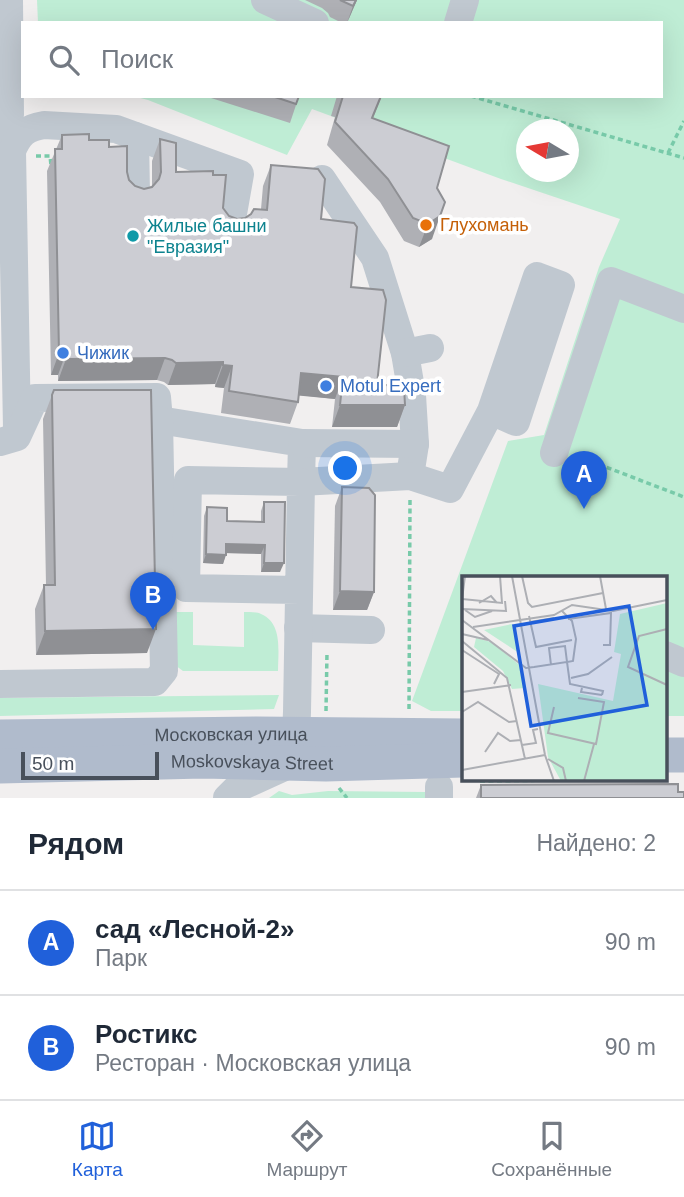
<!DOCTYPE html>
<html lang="ru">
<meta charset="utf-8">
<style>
:root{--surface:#fff;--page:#f2f2f3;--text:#1f2937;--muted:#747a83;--line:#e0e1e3;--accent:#2060da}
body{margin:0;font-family:Helvetica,sans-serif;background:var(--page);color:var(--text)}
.compass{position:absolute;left:516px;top:119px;width:63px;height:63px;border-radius:50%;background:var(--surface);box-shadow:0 7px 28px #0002;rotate:280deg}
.scale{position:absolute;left:21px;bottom:18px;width:138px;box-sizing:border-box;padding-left:7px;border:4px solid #48505b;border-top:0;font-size:19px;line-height:24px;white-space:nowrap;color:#48505b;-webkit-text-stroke:5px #fff;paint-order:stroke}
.you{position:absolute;left:346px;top:469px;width:24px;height:24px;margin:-18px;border:5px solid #fff;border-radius:50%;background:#1a73e8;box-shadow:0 0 0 10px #1a73e833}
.badge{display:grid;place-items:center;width:46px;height:46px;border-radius:50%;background:var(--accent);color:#fff;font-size:23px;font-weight:700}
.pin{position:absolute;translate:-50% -58px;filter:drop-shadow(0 2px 4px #0008)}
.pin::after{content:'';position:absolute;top:37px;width:24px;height:21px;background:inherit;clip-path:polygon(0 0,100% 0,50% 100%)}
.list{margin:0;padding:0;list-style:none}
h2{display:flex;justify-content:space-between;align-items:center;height:91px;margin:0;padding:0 28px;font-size:30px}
h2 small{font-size:23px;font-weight:400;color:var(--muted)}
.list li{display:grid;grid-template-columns:46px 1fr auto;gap:21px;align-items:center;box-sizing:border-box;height:105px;padding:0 28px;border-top:2px solid var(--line)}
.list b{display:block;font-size:26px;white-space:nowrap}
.list p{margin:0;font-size:23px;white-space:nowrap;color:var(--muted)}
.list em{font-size:23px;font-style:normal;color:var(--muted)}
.icon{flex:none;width:38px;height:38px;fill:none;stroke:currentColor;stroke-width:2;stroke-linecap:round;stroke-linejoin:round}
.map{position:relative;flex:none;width:684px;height:798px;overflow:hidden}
.search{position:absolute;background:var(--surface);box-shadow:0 7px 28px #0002;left:21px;right:21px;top:21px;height:77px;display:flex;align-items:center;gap:18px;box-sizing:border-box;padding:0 24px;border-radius:0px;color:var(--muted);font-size:26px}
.sheet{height:301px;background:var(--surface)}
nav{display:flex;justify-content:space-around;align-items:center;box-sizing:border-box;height:98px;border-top:2px solid var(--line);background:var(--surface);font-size:19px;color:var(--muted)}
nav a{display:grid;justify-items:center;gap:4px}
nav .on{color:var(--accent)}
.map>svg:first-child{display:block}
.green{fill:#bfedd5;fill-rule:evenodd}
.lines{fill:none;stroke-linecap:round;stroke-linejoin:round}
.path{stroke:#78caa9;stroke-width:3.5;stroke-dasharray:5 3.5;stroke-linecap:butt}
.minor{stroke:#c0c8d0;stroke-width:28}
.major{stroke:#b0bbcc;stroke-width:35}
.wall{fill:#afb0b5}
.shaded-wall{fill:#8f9094}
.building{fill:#cccdd3;stroke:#8f9094;stroke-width:2}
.food-dot{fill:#e8710a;stroke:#fff;stroke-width:2.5}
.culture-dot{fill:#0f9aa8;stroke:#fff;stroke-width:2.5}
.shop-dot{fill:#3f7fe0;stroke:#fff;stroke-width:2.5}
.labels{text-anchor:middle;stroke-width:7;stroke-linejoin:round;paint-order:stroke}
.food-label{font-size:18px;fill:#c56008;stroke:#fff;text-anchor:start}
.culture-label{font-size:18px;fill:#0d838f;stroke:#fff;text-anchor:start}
.shop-label{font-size:18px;fill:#366cbe;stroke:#fff;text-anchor:start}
.street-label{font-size:18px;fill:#48505b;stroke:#fff}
.inset-road{fill:none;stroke:#adafb4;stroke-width:2}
.view{fill:#2060da;fill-opacity:0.15;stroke:#2060da;stroke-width:3.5}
.inset-edge{fill:none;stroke:#48505b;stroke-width:3.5}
</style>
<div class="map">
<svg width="684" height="798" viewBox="0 0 684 798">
<rect width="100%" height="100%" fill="#f1efef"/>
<g class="green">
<path d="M37,0H684V716H665V578H463V711H431L412,701L508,441L544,435L599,267L620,219L501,179L312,109L287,155L148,100L133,96H661V23H38ZM526,130H568V172H526Z"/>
<path d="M171,612H193V645L244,647V612C249,612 257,612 261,614C283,623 278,652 278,671H183L175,665Z"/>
<path d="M279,695L274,709L0,716V698Z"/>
<path d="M279,791L292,795L328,791L426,792L425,798H269Z"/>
</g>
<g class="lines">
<g class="path">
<path d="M471,96L684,158"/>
<path d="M668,153L684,121"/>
<path d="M36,156H50L51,165"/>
<path d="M574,458L598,464L684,497"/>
<path d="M409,709L410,500"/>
<path d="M326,711L327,652"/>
<path d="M480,781L654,779"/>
<path d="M339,788L347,798"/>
</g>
<g class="minor">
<path d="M265,0L315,23"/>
<path d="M458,23L465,0"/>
<path d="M135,136L136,194"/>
<path d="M0,147L7,131L10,114L9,0"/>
<path d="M322,179L375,258L405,353L412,395L415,444L410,476"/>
<path d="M405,353L430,348"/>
<path d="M17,429L12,151C19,134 26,128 44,125L116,129L240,174L231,225"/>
<path d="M0,442L17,437L35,398L157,397L159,420L302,443L301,482L410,476L450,489L491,411L537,276L561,285L516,422L491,411"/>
<path d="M302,443L415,444"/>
<path d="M554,453L611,281L684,309"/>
<path d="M298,628L371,630"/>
<path d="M665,655L684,663"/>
<path d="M0,684L155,682L164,671L159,420"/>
<path d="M439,787V798"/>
<path d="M227,798L236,789L291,764L296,734L297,712L301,482L188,480L186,588L299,590"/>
</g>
<g class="major">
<path id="s1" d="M0,737L257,734L463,736"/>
<path d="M665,755H684"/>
<path id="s2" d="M0,766L203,761L326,764L463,760"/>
</g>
</g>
<g class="wall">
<path d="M305,0H357L347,23H342L330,17L328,13L322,8Z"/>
<path d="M212,96H299L290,123L211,98Z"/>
<path d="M337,96H382L373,118L437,188L432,239L419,247L404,241L380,202L327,145L335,117L331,116Z"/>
<path d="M62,135L89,140L109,147L127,172L129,180L135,186L144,189L152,186V161L160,139L176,172L213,175L223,208L229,216L237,219L245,218L261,209L263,186L271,165L321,219L351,287L377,384L405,405L397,427H332L335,399L299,395L298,402L290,424L221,413L224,388L215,387V384L168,385L164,382L157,380L58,381V375H51L47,171Z"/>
<path d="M52,395L147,653L36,655L35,609L44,585H46L43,419Z"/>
<path d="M342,487L374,592L367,610H333L335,506Z"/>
<path d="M264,502L280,572H261V554L226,553L223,564L203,563L204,516L207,507L227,521L261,522V511Z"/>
<path d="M481,785L678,792L684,798H476Z"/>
</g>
<g class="shaded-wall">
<path d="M356,0H357L347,23L353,6Z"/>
<path d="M445,202L432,239L419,247L428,224Z"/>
<path d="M59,353H66L58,375H51Z"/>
<path d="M165,358L157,380L58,381L66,359Z"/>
<path d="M223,362L215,384L168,385L176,363Z"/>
<path d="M223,365L232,366L224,388L215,387Z"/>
<path d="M301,373L343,377L335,399L293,395Z"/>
<path d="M340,405H405L397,427H332Z"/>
<path d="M226,544L265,545L261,554L223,553Z"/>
<path d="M206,554L226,555L223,564L203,563Z"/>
<path d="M264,563H284L280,572H261Z"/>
<path d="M340,591L374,592L367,610H333Z"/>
<path d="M156,629L147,653L36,655L45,631Z"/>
</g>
<g class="building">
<path d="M340,0H356L353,6Z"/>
<path d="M272,96H299L296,104Z"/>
<path d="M343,96H381L372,118L449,146L437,188L445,202L440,216L428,224L413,218L388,179L335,122Z"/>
<path d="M89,134V140H109V147L127,146V172L129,180L135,186L144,189L152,187L159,179L161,172L160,139L176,143V172L213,171V175H226L223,208L229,216L237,219L245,218L251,214L254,209L267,210L271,165L318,169L325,179L321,219L354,223L357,227L351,287L383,290L386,300L377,384L404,387L405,405H340L343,377L301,373L298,402L229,391L232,366L223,365V362L176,363L172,360L165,358L66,359V353H59L55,149H62V135Z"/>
<path d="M54,390H151L156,629L45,631L44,585H55L52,395Z"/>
<path d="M342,487L369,488L375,495L374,592L340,591Z"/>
<path d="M264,502H285L284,563H264L265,545L226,544V555L206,554L207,507L227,508V521L264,522Z"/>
<path d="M678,784V792H684V798H481V785Z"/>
</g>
<circle class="food-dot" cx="426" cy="225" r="7"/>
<circle class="culture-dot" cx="133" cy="236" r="7"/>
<g class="shop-dot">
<circle cx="63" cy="353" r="7"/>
<circle cx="326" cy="386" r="7"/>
</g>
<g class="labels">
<g class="food-label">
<text x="440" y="231">Глухомань</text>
</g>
<g class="culture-label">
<text x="147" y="232">Жилые башни<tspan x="147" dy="21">"Евразия"</tspan></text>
</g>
<g class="shop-label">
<text x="77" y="359">Чижик</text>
<text x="340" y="392">Motul Expert</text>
</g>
<g class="street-label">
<text dy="6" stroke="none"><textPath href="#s1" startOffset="231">Московская улица</textPath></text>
<text dy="6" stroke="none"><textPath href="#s2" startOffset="252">Moskovskaya Street</textPath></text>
</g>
</g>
<g transform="translate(462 576)">
<rect width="205" height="205" fill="#f1efef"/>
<path d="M205,27V205H99L86,181L76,108L151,125L159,78L152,76L158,38ZM50,48L57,77L22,54ZM14,62L29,66L60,91L63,112L50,113L41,95L12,71Z" fill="#bfedd5"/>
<path class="inset-road" d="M50,0L83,179L92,205M60,0L66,27L70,31L141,17M138,0L144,33M0,23L40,27L38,0M0,23L3,0M17,27L29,20L35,27M0,33L44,35L43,25M3,34L13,41L30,35M100,35L110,45L114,63L111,85L105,86L108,108L141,115L140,119M67,40L74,71L110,64M106,43L149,37L148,69H141M0,44L64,92L72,91L105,86L103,70L87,72L89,89M68,46L92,42M11,51L92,39L110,29L151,35L205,24M205,53L177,60L166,91L205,109M0,58L26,64M0,65L45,102L63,183M0,74L37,98L32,108M109,102L126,98L150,81M120,112L119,116L140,119M0,116L49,109M92,131L86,157L134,168L142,126L116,122M0,136L16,126L47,146L55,145M60,169L74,167L71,154L76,153M23,176L36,157L48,165L59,164M86,183L101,192L104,205M0,194L83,179M122,205L132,168"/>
<path class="view" d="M167,30L185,129L69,150L52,50Z"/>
<rect width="205" height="205" class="inset-edge"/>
</g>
</svg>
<svg class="compass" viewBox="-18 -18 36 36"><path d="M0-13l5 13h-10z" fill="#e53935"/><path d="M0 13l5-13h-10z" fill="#747a83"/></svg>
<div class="scale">50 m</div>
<div class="you"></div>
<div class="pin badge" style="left:584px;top:509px">A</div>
<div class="pin badge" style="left:153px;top:630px">B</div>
<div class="search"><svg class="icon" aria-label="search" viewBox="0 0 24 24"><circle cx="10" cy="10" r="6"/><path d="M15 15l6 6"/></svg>Поиск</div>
</div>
<section class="sheet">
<h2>Рядом<small>Найдено: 2</small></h2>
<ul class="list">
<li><span class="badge">A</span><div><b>сад «Лесной-2»</b><p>Парк</p></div><em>90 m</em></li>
<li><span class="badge">B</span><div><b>Ростикс</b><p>Ресторан · Московская улица</p></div><em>90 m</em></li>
</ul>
</section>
<nav>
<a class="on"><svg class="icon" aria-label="map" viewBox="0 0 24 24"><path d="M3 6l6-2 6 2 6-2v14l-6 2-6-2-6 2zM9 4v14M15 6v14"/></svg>Карта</a>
<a><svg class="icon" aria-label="directions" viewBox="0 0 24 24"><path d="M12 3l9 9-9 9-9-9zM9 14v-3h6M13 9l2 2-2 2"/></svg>Маршрут</a>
<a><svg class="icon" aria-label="saved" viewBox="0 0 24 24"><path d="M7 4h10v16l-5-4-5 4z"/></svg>Сохранённые</a>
</nav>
